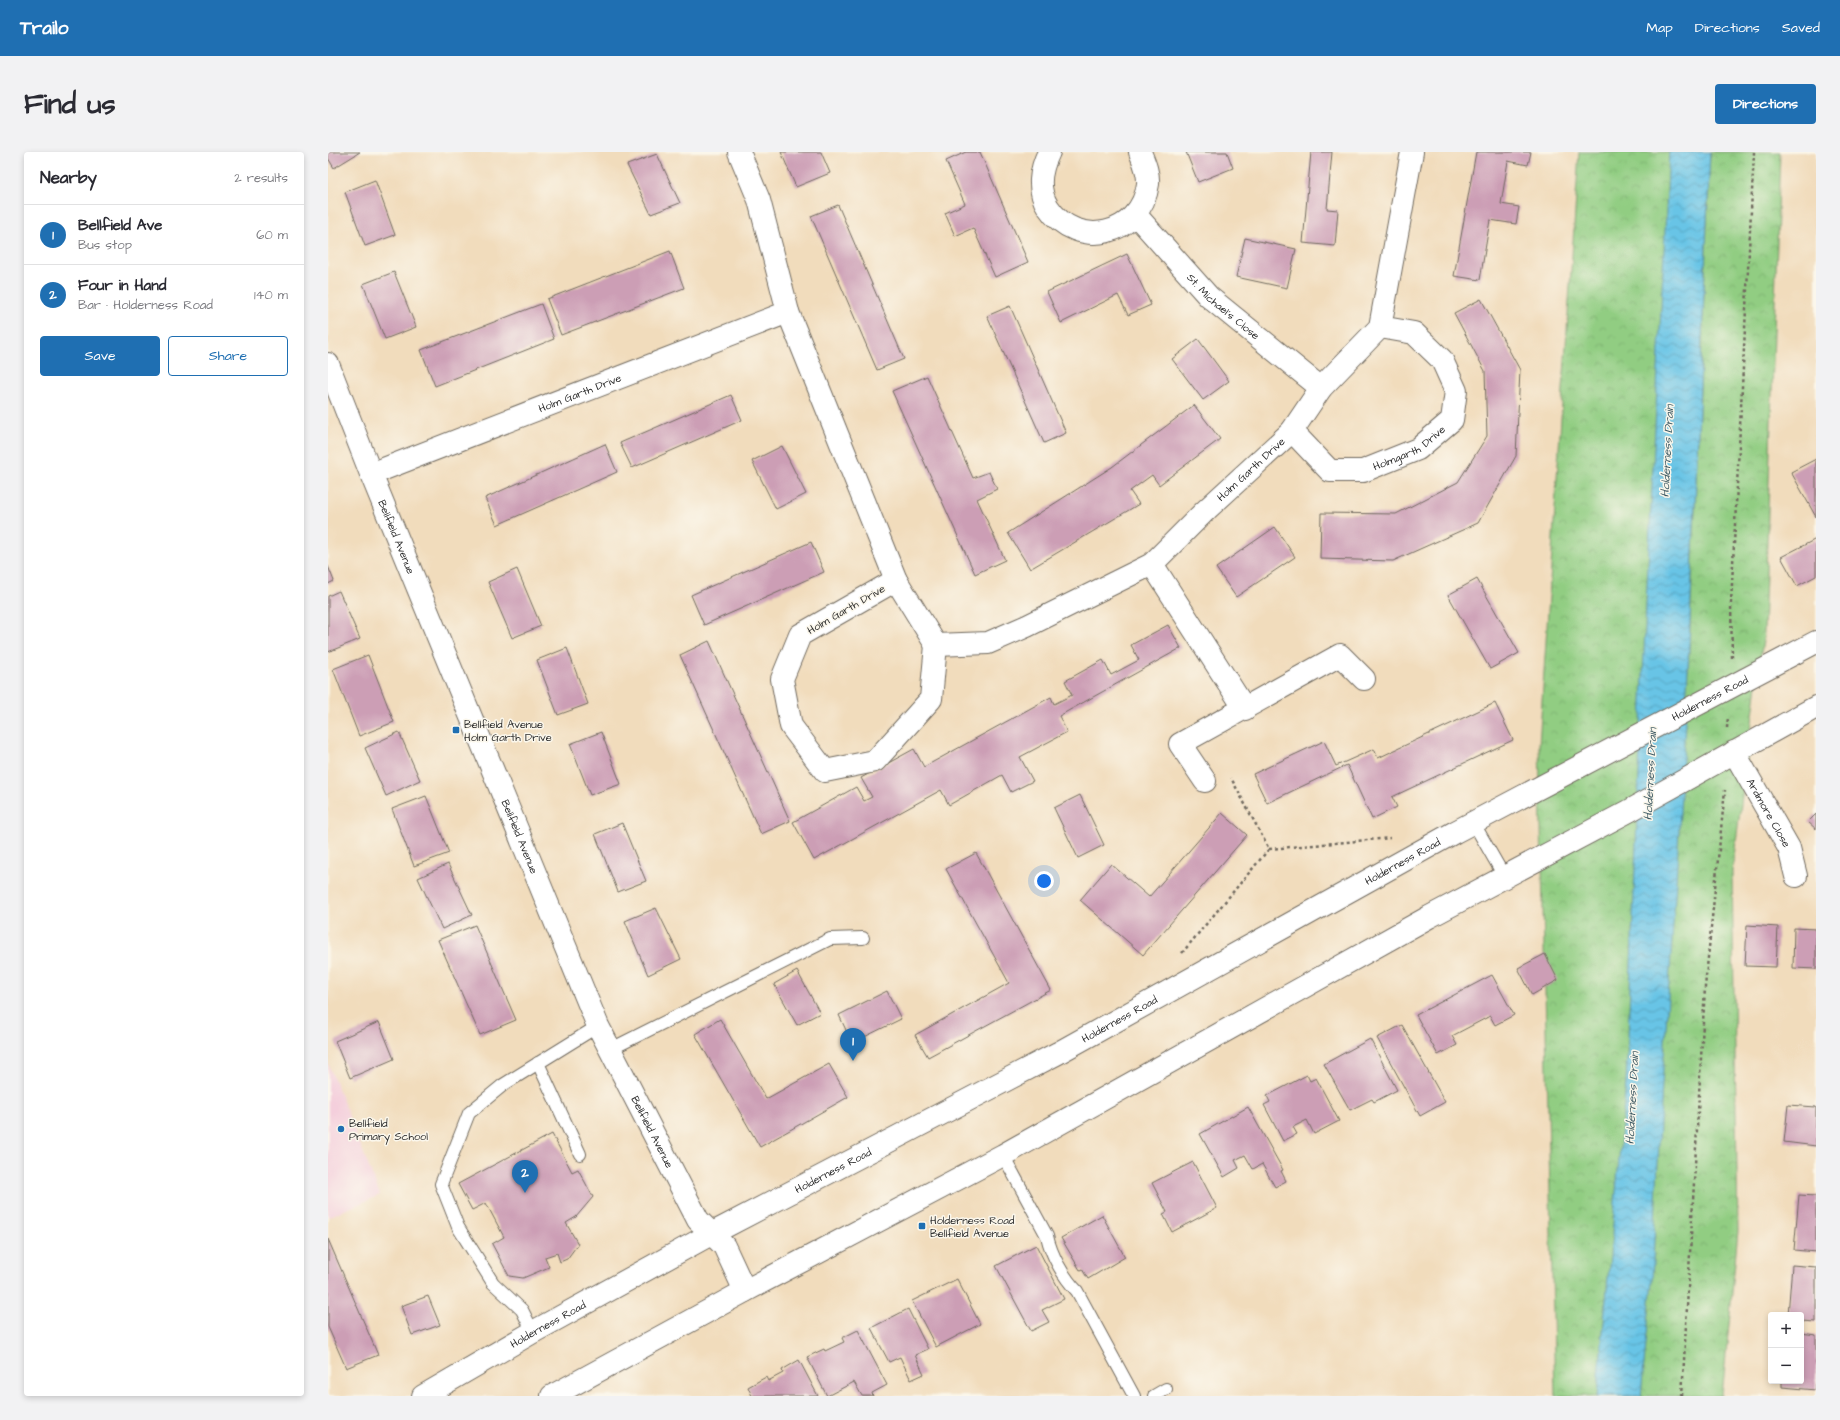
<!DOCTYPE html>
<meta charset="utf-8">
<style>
:root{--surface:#fff;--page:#f2f2f3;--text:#2b2b33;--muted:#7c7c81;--line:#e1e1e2;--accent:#1f6fb2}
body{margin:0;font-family:"Architects Daughter",sans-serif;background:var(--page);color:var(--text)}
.controls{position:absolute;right:12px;bottom:12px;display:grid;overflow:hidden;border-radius:4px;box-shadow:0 2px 6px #0003}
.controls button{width:36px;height:36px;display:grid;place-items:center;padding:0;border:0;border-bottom:1px solid var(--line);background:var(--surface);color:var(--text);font:20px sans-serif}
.you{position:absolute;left:716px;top:729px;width:14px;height:14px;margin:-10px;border:3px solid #fff;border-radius:50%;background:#1a73e8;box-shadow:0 0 0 6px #1a73e833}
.badge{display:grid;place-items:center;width:26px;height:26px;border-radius:50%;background:var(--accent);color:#fff;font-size:13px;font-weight:700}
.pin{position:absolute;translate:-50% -33px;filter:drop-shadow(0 1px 2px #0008)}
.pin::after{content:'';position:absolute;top:21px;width:14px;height:12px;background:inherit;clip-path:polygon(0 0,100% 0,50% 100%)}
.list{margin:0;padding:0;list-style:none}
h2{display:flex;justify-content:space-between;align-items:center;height:52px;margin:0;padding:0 16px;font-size:17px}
h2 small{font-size:13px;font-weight:400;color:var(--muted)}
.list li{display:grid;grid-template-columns:26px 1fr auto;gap:12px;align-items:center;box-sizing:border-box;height:60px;padding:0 16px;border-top:1px solid var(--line)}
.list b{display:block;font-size:15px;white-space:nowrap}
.list p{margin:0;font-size:13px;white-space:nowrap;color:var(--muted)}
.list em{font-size:13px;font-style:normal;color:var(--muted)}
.actions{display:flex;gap:8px;padding:12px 16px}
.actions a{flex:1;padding:9px 0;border:1px solid var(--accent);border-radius:4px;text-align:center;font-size:14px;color:var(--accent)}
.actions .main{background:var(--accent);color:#fff}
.map{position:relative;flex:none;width:1488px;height:1244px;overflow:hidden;border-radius:4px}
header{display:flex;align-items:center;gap:24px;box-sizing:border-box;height:56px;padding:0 20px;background:var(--accent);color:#fff}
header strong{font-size:19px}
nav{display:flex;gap:22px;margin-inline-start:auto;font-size:14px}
.intro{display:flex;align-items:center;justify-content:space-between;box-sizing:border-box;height:96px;padding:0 24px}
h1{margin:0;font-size:28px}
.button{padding:10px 18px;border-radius:4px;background:var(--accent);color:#fff;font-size:14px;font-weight:700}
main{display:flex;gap:24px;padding:0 24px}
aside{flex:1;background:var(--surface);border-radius:4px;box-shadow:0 2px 6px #0003}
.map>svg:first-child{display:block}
.built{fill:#f4cfdc}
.park{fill:url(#park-crowns);stroke:#5e7c56}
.water{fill:url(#water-waves);stroke:#4a7888}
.building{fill:#cc9eb5}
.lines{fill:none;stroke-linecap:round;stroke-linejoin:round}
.lane-casing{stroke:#70695e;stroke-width:14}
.street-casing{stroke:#70695e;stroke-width:24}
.secondary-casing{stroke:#70695e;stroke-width:24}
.highway-casing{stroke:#70695e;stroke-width:24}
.path{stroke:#70695e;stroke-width:2.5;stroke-dasharray:3 3;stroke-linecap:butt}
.lane{stroke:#fff;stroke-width:12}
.street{stroke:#fff;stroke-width:22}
.secondary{stroke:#fff;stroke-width:22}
.highway{stroke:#fff;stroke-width:22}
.poi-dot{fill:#1f6fb2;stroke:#fbf7ec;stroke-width:1.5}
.labels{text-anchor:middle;stroke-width:3;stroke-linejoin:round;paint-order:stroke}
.street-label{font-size:11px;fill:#2b2b2b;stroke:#fbf7ec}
.poi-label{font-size:11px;fill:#2b2b2b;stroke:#fbf7ec;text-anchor:start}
.water-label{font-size:12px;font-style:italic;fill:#3d5963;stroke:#fbf7ec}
</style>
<header>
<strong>Trailo</strong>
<nav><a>Map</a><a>Directions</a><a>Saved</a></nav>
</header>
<div class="intro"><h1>Find us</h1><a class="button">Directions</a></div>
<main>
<aside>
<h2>Nearby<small>2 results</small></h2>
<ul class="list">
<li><span class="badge">1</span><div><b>Bellfield Ave</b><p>Bus stop</p></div><em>60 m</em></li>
<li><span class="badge">2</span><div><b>Four in Hand</b><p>Bar · Holderness Road</p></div><em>140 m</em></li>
</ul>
<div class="actions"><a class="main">Save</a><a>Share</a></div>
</aside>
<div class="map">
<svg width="1488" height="1244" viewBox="0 0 1488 1244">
<defs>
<pattern id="park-crowns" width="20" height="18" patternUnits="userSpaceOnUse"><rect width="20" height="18" fill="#91cd82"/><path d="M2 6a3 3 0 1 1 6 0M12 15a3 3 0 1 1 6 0" fill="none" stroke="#7db070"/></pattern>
<pattern id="water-waves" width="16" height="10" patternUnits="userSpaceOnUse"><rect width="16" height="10" fill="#68c4e6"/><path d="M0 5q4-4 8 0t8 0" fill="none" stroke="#569fbb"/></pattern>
</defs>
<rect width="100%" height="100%" fill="#fbf7ec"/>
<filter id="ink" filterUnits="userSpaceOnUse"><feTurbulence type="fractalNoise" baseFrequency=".025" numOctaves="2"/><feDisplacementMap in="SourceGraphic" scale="8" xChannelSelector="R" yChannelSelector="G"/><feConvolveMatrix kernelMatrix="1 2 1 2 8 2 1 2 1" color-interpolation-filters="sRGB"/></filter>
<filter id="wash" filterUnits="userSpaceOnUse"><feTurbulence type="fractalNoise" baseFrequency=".012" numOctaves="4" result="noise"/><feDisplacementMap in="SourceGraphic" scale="16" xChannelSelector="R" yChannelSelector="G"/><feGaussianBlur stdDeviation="0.9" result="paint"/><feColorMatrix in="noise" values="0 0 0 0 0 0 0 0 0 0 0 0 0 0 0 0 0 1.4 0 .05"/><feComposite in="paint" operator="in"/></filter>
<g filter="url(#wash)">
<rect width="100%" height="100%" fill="#f1dcbc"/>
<path class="built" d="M0,911L52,1043L0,1065Z"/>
<path class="park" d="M1251,0H1342L1315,541L1360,519L1382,0H1452L1436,481L1404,719L1410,1079L1394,1244H1227L1211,593Z"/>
<path class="water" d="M1341,0H1382L1360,518L1348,731L1334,933L1324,1129L1313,1244H1269L1298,931L1318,452Z"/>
<g id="blocks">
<g class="building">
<path d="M0,0H32L6,16L0,6Z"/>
<path d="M453,0H493L502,21L468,35Z"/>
<path d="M638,0H652L700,110L667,125L645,76L627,84L617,61L637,52L618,9Z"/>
<path d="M858,0H899L905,16L870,30Z"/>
<path d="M983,0H1004L999,57L1010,58L1007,94L975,91Z"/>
<path d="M1148,0H1203L1200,13L1180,9L1173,52L1191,55L1188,72L1162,68L1152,128L1126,124Z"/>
<path d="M329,2L352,51L323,62L299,13Z"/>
<path d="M47,28L67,83L37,94L17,40Z"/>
<path d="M510,53L576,207L549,218L483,64Z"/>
<path d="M917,86L968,97L959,136L908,125Z"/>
<path d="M342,99L356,136L233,183L219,147Z"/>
<path d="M799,102L823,153L800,163L790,143L733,171L719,140Z"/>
<path d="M66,120L88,175L57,187L35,132Z"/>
<path d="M1153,147L1192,218L1188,304L1150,371L1065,409L992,407L993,361L1068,362L1130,330L1159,284L1157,219L1126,161Z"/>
<path d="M213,152L226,187L107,234L93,198Z"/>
<path d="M682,154L738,281L716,291L659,164Z"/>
<path d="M870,187L901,229L875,248L844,207Z"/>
<path d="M599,224L645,326L661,320L669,337L649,347L677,408L647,422L564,239Z"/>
<path d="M403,243L414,268L304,316L292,291Z"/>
<path d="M866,253L892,287L831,333L824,323L802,339L811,352L702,417L680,381L784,315Z"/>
<path d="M277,292L289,320L169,373L157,346Z"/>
<path d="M454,294L478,342L448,357L424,309Z"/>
<path d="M1488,307V365L1463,320Z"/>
<path d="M947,375L967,405L908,445L888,416Z"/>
<path d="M1488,387V424L1469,434L1453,405Z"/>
<path d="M483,390L496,420L376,473L363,443Z"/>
<path d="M0,414L6,429L0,432Z"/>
<path d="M189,417L213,474L184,486L160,430Z"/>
<path d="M1149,427L1191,501L1162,517L1120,443Z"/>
<path d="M11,439L32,487L0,500V444Z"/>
<path d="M840,473L853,496L731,564L739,580L692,605L705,629L683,640L674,623L621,653L613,638L486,708L465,670L528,635L536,649L544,645L533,626L586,597L596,615L723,545L726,552L744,543L737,529L775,508L783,523L811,508L803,493Z"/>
<path d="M381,489L462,669L433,682L352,503Z"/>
<path d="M239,496L260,552L230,563L209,508Z"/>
<path d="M40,503L66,570L31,584L5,517Z"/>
<path d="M1167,551L1185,588L1064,645L1069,655L1044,667L1019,613L939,651L925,622L996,589L1008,614L1046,597L1050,606Z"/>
<path d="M71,580L92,628L58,644L37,596Z"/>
<path d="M273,580L293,632L262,643L242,592Z"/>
<path d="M752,643L776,693L750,706L726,656Z"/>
<path d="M98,644L121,701L86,714L64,657Z"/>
<path d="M894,661L919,683L815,803L752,748L783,712L821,745Z"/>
<path d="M1488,662V677L1480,670Z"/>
<path d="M294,671L318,729L290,740L267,682Z"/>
<path d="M648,701L723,838L600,905L587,883L681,831L618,717Z"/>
<path d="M120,712L144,763L114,777L90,726Z"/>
<path d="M328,756L353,807L320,823L297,769Z"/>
<path d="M147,773L188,868L152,883L110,788Z"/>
<path d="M1419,773L1450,775L1448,815L1417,814Z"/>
<path d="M1466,776L1488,777V817L1465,816Z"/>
<path d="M1217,802L1230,828L1204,843L1190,816Z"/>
<path d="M469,819L492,861L469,873L446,832Z"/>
<path d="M1164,823L1186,863L1167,873L1162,864L1124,884L1129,893L1110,903L1088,863Z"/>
<path d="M559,839L573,867L524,891L511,863Z"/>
<path d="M392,867L438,947L501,912L520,945L432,995L367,882Z"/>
<path d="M51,870L66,907L22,926L7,889Z"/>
<path d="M1074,873L1117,950L1092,964L1049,886Z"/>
<path d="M1042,887L1069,938L1046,950L1044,947L1022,958L996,912Z"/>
<path d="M979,923L982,929L988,926L1011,969L986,982L979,968L965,975L969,982L955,989L936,953L942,950L939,944Z"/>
<path d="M1460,953L1488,955V994L1456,990Z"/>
<path d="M920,955L955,1018L953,1019L958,1029L947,1035L934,1012L925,1017L917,1003L907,1008L911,1016L896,1025L872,982Z"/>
<path d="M224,982L244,1020L250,1017L265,1045L248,1065L238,1071L250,1092L239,1107L232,1110L229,1101L217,1105L221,1115L195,1126L181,1124L164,1092L176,1085L158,1051L144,1058L130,1032Z"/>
<path d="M865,1010L889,1056L844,1080L835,1062L839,1060L824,1031Z"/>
<path d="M1471,1043L1488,1044V1100L1466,1098Z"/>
<path d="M774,1063L797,1105L760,1127L754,1117L752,1118L733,1086Z"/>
<path d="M0,1087L50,1203L18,1216L0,1175Z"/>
<path d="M708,1093L736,1147L714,1158L721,1170L703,1179L668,1114Z"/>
<path d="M1464,1113L1488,1115V1170L1473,1169V1163H1460Z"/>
<path d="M629,1127L652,1172L608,1195L584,1149Z"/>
<path d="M100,1144L112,1173L84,1183L73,1154Z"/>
<path d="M580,1157L600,1197L587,1203L596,1222L583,1228L572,1205L561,1210L543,1176Z"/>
<path d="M530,1178L559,1233L544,1241L545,1244H534L526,1230L499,1244L479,1205L496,1197L497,1199L516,1190L514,1186Z"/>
<path d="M1473,1181L1488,1183V1238L1454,1235V1229H1473Z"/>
<path d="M471,1208L490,1244H424L420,1235L438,1225L440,1229L455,1221L454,1218Z"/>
</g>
</g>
</g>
<g filter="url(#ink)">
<use href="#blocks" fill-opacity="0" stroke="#70695e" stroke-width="1"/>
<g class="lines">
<g class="lane-casing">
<g id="lane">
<path d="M1145,670L1176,724"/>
<path d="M281,898L502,787L535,786"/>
<path d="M210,911L252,1002"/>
<path d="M675,1003L719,1084C723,1102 735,1125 749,1139L806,1244"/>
<path d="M205,1180L194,1158L165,1131L130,1075L113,1032L141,961L175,933L270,874"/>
<path d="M826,1244L838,1237"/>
</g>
</g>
<g class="street-casing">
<g id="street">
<path id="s1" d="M411,0L431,48L460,160L568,428L608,493L660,491L699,474L824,412L877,359L964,279L993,236L1052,175L1084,0"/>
<path d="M721,0C712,18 709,38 720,55C749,99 813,84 820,32C821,21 816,10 812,0"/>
<path id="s2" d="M807,62L881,145L993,236"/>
<path id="s3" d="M964,279L1002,319H1035L1090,297L1124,268L1128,239L1114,208L1086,181L1052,175"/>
<path id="s4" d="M43,322L460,160"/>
<path d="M824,412L917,557"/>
<path d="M568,428L472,483L454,527L463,574L497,619L547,609L603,547L608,493"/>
<path id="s5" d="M1406,600L1461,696L1468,724"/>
<path d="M877,629L852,592L1012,503L1036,527"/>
</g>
</g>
<g class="secondary-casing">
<g id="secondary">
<path id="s6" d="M0,212L43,322L270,874L370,1068L396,1094L417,1139"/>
</g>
</g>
<g class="highway-casing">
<g id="highway">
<path id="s7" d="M95,1244L205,1180L383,1082L730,901L1127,680L1488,490"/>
<path d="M224,1244L417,1139L675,1003L1101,765L1301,659L1488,555"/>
</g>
</g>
<g class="path">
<path d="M1404,506L1403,451L1426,0"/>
<path d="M1399,576L1400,565"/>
<path d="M941,697L1062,686"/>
<path d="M854,801L941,697L903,626"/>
<path d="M1354,1244L1377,835L1397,638"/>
</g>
<use href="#lane" class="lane"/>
<use href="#street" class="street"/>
<use href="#secondary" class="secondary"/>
<use href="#highway" class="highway"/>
</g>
</g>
<g class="poi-dot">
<rect x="124" y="574" width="8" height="8" rx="2"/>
<circle cx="13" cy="977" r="4"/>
<rect x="590" y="1070" width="8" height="8" rx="2"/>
</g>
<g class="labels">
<g class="street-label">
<text dy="4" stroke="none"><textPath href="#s2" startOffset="128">St. Michael's Close</textPath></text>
<text dy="4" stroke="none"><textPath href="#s4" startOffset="224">Holm Garth Drive</textPath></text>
<text dy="4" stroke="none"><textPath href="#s3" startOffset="140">Holmgarth Drive</textPath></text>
<text dy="4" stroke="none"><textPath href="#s1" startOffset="904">Holm Garth Drive</textPath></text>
<text dy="4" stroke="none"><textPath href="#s6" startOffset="186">Bellfield Avenue</textPath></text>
<text transform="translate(518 457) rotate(-30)" y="4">Holm Garth Drive</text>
<text dy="4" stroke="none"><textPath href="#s7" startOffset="1464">Holderness Road</textPath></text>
<text dy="4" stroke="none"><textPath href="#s5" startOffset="70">Ardmore Close</textPath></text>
<text dy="4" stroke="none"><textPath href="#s6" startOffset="510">Bellfield Avenue</textPath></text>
<text dy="4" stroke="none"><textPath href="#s7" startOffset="1116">Holderness Road</textPath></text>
<text dy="4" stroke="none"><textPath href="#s7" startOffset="792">Holderness Road</textPath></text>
<text dy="4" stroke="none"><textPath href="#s6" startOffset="834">Bellfield Avenue</textPath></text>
<text dy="4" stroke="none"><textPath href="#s7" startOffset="468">Holderness Road</textPath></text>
<text dy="4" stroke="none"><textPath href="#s7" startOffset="144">Holderness Road</textPath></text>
</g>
<g class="poi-label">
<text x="136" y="576">Bellfield Avenue<tspan x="136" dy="13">Holm Garth Drive</tspan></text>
<text x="21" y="975">Bellfield<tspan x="21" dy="13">Primary School</tspan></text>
<text x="602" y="1072">Holderness Road<tspan x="602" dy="13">Bellfield Avenue</tspan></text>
</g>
<g class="water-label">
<text transform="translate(1339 299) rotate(-87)" y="4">Holderness Drain</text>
<text transform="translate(1322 622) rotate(-87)" y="4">Holderness Drain</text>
<text transform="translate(1304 946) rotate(-87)" y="4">Holderness Drain</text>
</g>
</g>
</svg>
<div class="controls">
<button>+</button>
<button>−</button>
</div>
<div class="you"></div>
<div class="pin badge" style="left:525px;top:909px">1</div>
<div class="pin badge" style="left:197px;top:1041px">2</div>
</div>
</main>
